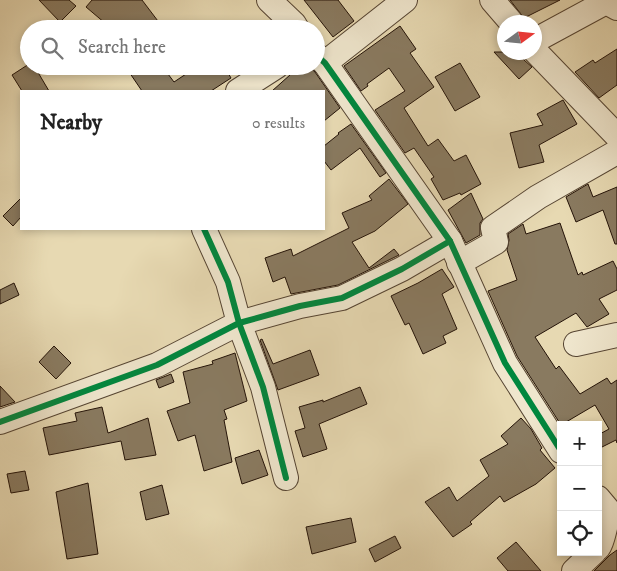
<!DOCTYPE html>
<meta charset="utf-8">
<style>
:root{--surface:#fff;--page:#f2f2f2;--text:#222;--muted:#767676;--line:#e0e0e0}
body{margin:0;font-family:"IM FELL DW Pica",serif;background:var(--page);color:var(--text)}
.controls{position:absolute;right:15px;bottom:15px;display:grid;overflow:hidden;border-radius:0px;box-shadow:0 2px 8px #0003}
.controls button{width:45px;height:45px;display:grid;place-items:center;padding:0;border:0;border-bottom:1px solid var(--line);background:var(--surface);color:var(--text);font:25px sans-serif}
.compass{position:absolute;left:497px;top:15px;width:45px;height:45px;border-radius:50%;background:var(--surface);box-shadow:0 2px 8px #0003;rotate:75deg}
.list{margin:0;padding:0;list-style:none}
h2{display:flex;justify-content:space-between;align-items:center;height:65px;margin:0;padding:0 20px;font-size:21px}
h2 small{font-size:16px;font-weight:400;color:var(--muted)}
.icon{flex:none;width:28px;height:28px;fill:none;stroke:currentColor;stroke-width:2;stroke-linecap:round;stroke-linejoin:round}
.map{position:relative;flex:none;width:617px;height:571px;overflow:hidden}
.search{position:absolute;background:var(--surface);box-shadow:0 2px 8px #0003;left:20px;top:20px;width:305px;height:55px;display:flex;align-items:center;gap:12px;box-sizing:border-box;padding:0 18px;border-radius:28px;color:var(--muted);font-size:19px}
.panel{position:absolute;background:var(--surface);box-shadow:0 2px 8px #0003;left:20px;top:90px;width:305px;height:140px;border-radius:0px}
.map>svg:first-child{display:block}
.building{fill:#897a60;stroke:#241308}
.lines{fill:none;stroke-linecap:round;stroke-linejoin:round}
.minor-casing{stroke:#554432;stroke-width:26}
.minor{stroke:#efe6cd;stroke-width:24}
.cycleway-casing{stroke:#efe6cd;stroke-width:9}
.cycleway{stroke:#00873e;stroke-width:6}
</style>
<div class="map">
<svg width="617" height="571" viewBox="0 0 617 571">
<rect width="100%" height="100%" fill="#e7d9b2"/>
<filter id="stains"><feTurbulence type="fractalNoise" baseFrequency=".004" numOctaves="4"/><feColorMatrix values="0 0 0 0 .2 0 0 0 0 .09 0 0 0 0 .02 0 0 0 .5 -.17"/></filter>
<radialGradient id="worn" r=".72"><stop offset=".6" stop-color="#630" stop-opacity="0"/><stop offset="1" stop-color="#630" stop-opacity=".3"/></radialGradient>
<g class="building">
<path d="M39,0H69L76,6L60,22Z"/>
<path d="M92,0H142L164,29H112L86,7Z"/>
<path d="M304,0H338L354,21L333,37Z"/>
<path d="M510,0H560L524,18Z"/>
<path d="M400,26L416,49L410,53L434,87L404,108L428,146L438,139L454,161L466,155L481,184L461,195L460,193L443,200L431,179L434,177L414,148L405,153L375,110L405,91L389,68L367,84L368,86L361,91L344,66Z"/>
<path d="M617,49V85L599,98L575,72L593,60L595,63Z"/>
<path d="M494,52H521L524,60L532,67L519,79Z"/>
<path d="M460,63L480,97L455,111L435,77Z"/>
<path d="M29,64L33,71L36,69L49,91H22L12,75Z"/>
<path d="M125,66H162L174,82L198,66H224L231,78L211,91H142Z"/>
<path d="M300,66H308L315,72L340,108L324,121V91H272Z"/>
<path d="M563,100L577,124L539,145L544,162L519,168L510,133L543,125L537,114Z"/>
<path d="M351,124L386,173L380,177L360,148L331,170L324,161V146L339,134L338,133Z"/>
<path d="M389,179L408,204L375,231L352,242L369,268L394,249L399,255L338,285L291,294L285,277L273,282L265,258L291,249L293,256L349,228L342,213L372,200L369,196Z"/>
<path d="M588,184L593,197L617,187V244H615L603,210L576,222L566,197Z"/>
<path d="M471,193L483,219L480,223V235L466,243L448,210Z"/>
<path d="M21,198V217L13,226L3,216Z"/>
<path d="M560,223L578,275L582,272L583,275L613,261L617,269V290L599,299L609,314L587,327L576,313L535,337L556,369L559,366L580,394L607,378L611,384L617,380V443L616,440L598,449V435L609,429L595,405L561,425L517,356L488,291L517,280L507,250L509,240L508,234L523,224L526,234Z"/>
<path d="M442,269L454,287L442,294L457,329L443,336L446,343L423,354L409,323L405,325L391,296L418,283Z"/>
<path d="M14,283L19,295L0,304V290Z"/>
<path d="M262,339L273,364L310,350L319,375L278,390L260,340Z"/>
<path d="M54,346L71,363L56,379L39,362Z"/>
<path d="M235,353L247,401L224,410L227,419L224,420L232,462L204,471L195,435L178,441L167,411L190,403L183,372L213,364L212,361Z"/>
<path d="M171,374L174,382L159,388L156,380Z"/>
<path d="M0,386L15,402L0,407Z"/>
<path d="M360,387L367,404L319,424L327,449L303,457L295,431L305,428L299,407L323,400V402Z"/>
<path d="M102,407L108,433L148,418L156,455L125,460L121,441L49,455L43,428L77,421L75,413Z"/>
<path d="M521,418L531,429L542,448L540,450L555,468L536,484L504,502L500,496L470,522L472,524L453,537L425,502L449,487L457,501L489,476L480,460L508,444L501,436Z"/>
<path d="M259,450L268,475L242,484L235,458Z"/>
<path d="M25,471L29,490L11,493L7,474Z"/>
<path d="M88,483L98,554L67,559L56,492Z"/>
<path d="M162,485L169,514L146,520L140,492Z"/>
<path d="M351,518L356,542L312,554L306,527Z"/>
<path d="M395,536L401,548L375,562L369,549Z"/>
<path d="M516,542L541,571H508L497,558Z"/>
<path d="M617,550V571H594L610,555Z"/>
</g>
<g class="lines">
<g class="minor-casing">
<g id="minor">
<path d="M269,0L294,24L297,29"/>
<path d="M492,0L511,22"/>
<path d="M534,41L606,2L617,8"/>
<path d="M534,50L617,136"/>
<path d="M316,55L325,63L450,241L505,363L561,451"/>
<path d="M325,63L405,0"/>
<path d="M238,91L277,66"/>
<path d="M459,263L496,242L493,228L538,197L617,152"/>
<path d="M576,344L617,335"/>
<path d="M0,422L157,365L239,323L228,282L204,229"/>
<path d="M286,478L263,387L239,323L300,306L342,298L402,269L450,241"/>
<path d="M598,498L609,511C607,518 602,545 598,548"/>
<path d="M574,571L594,552"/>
</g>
</g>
<use href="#minor" class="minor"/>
<g class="cycleway-casing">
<g id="cycleway">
<path d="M316,55L325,63L450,241L505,363L561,451"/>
<path d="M0,422L157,365L239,323L228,282L204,229"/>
<path d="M286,478L263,387L239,323L300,306L342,298L402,269L450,241"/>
</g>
</g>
<use href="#cycleway" class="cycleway"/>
</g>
<rect width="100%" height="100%" filter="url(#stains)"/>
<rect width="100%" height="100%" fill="url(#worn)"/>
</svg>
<div class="controls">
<button>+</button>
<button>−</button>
<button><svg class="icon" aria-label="locate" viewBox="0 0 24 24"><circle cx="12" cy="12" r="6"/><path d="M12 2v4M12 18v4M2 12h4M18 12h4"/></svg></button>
</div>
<svg class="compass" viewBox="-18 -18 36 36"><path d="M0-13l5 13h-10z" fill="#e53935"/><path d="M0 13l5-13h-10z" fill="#767676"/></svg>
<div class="search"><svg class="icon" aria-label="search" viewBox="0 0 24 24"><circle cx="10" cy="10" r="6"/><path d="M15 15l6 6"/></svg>Search here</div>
<section class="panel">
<h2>Nearby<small>0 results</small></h2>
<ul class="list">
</ul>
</section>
</div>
